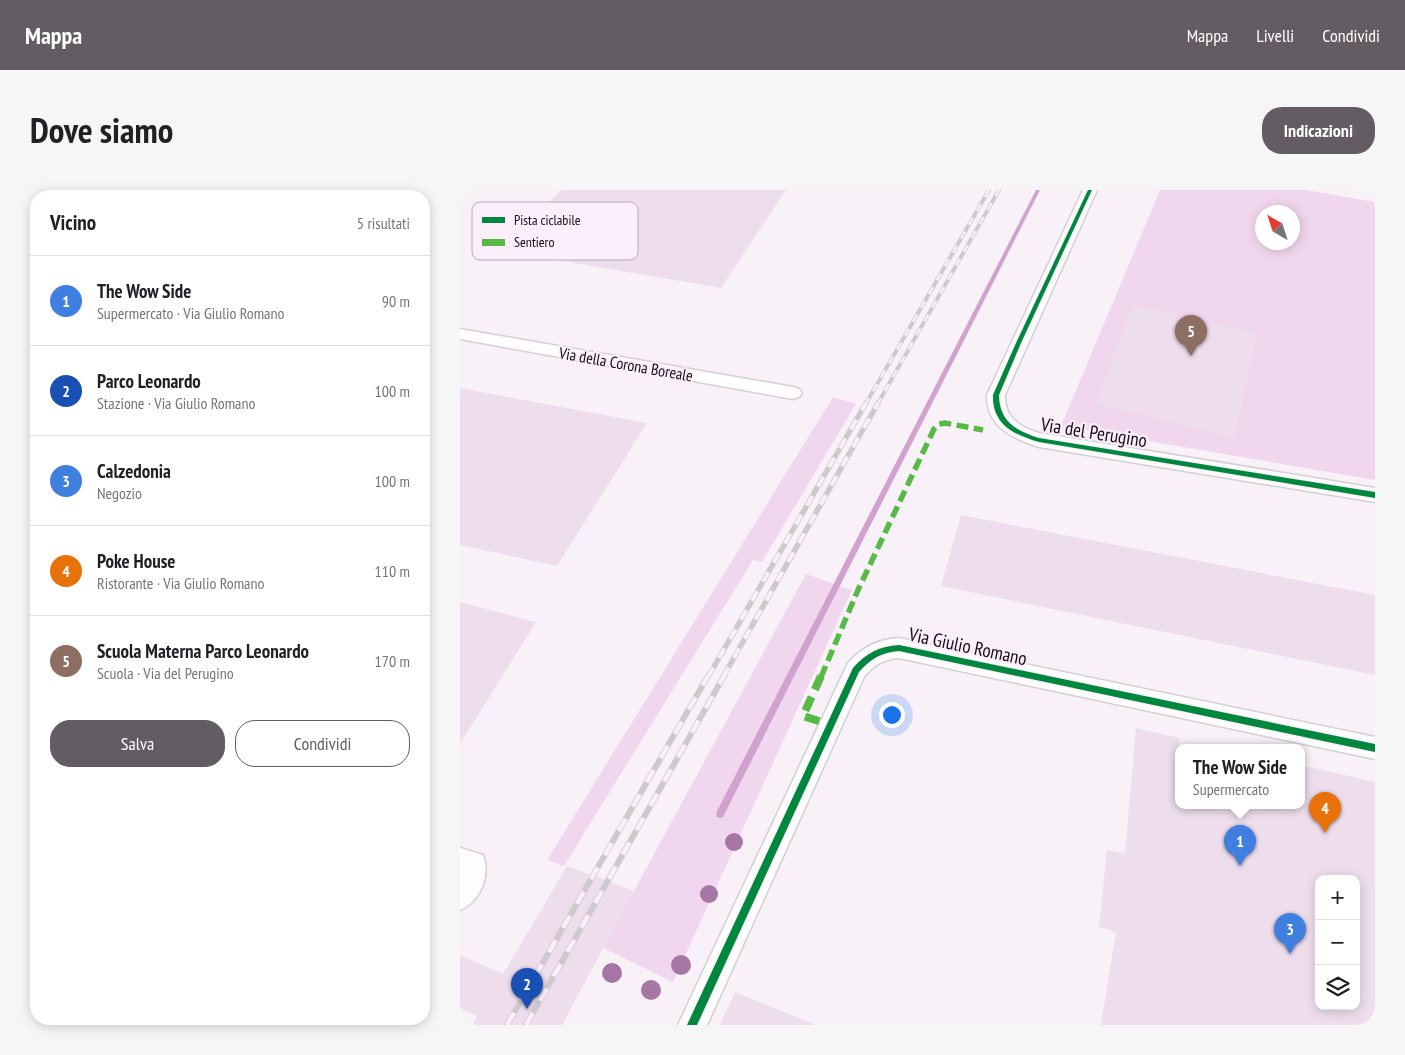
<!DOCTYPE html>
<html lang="it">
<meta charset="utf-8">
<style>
:root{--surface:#fff;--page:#f6f6f6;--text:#202124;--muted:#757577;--line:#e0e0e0;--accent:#645c63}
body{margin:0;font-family:"PT Sans Narrow",sans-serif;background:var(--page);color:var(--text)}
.controls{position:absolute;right:15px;bottom:15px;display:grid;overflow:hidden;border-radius:10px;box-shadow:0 2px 12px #0003}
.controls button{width:45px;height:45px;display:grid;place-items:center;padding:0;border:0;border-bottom:1px solid var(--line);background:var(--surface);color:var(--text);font:25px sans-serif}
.compass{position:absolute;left:795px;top:15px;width:45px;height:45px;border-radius:50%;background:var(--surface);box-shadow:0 2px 12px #0003;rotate:321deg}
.you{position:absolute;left:431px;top:524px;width:18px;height:18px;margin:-12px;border:4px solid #fff;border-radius:50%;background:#1a73e8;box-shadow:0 0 0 8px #1a73e833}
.badge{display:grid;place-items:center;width:32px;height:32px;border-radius:50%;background:var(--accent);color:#fff;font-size:16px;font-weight:700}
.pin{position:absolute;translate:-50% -41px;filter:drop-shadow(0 1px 2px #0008)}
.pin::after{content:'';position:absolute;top:26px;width:18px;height:15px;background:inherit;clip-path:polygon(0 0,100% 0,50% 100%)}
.popup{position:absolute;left:715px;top:554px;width:130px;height:65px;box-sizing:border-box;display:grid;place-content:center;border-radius:10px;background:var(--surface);filter:drop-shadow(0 1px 4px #0005);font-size:16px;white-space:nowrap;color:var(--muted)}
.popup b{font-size:19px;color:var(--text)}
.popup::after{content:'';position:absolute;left:50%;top:100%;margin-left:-10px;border:10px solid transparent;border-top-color:var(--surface)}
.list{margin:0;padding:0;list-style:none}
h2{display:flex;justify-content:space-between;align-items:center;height:65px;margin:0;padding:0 20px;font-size:21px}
h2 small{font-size:16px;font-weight:400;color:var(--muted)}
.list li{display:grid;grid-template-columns:32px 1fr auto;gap:15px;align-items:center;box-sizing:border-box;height:90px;padding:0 20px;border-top:1px solid var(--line)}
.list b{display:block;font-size:19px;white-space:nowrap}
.list p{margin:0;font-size:16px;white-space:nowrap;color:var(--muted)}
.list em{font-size:16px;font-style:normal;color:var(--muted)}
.actions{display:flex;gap:10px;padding:15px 20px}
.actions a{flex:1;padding:11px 0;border:1px solid var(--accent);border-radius:20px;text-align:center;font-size:18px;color:var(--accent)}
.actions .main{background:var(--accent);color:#fff}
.icon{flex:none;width:28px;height:28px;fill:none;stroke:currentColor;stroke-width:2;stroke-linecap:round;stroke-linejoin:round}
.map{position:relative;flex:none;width:915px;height:835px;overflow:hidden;border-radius:20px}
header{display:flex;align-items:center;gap:30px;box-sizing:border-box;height:70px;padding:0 25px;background:var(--accent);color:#fff}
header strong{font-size:24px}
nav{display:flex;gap:28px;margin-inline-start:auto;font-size:18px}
.intro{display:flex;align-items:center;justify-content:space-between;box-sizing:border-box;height:120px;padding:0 30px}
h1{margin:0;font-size:35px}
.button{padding:12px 22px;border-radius:20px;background:var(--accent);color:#fff;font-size:18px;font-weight:700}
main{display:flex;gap:30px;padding:0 30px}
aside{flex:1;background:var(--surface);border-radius:20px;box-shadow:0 2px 12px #0003}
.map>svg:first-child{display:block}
.green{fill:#f1d7ee;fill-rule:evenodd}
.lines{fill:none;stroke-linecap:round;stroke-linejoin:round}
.stream{fill:#d2a2ce;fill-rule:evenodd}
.building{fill:#eedeed;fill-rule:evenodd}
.minor-casing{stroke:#d5ced4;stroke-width:3}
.minor{fill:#fefdfe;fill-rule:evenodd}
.rail-far2-casing{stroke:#cdcacd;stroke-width:4}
.rail-far1-casing{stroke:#cdcacd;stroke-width:5.5}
.rail-casing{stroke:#cdcacd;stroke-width:6}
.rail-far2{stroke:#fceefa;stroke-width:2.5;stroke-dasharray:8;stroke-linecap:butt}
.rail-far1{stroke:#fceefa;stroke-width:4;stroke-dasharray:11;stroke-linecap:butt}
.rail{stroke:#fceefa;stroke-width:4.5;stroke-dasharray:14;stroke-linecap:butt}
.quiet-far1{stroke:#58b947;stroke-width:5.5;stroke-dasharray:12 5.5;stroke-linecap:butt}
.quiet{stroke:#58b947;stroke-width:8;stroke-dasharray:15 8;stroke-linecap:butt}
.cycleway-casing{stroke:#fceefa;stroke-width:3}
.cycleway{fill:#00873e;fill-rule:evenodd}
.tree{fill:#a677a4}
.labels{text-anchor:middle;stroke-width:4.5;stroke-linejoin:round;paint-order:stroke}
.far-street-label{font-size:16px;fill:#140c13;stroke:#fceefa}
.street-label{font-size:19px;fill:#140c13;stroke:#fceefa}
.key{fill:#fceefa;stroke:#b6aab5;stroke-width:1}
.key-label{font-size:14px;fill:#140c13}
</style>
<header>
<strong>Mappa</strong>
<nav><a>Mappa</a><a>Livelli</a><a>Condividi</a></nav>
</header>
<div class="intro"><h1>Dove siamo</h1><a class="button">Indicazioni</a></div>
<main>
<aside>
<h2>Vicino<small>5 risultati</small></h2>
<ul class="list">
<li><span class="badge" style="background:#3f7fe0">1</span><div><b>The Wow Side</b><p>Supermercato · Via Giulio Romano</p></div><em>90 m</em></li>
<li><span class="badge" style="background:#1a4fb4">2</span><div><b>Parco Leonardo</b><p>Stazione · Via Giulio Romano</p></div><em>100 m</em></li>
<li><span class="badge" style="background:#3f7fe0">3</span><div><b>Calzedonia</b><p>Negozio</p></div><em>100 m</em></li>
<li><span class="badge" style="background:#e8710a">4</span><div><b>Poke House</b><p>Ristorante · Via Giulio Romano</p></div><em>110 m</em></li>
<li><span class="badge" style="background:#8d6e63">5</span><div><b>Scuola Materna Parco Leonardo</b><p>Scuola · Via del Perugino</p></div><em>170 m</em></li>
</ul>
<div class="actions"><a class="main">Salva</a><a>Condividi</a></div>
</aside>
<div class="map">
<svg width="915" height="835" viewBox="0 0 915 835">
<rect width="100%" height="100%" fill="#f8f2f8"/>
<g class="green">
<path d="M700,0H846L915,12V290L601,236ZM802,22H832V52H802Z"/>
<path d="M373,207L396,214L302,372L293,370L104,676L87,670Z"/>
<path d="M346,384L392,400L213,792L143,758Z"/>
</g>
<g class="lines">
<path class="stream" d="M576,0H580L263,627L260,628L257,627L256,624L257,621Z"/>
</g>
<g class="building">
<path d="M101,0H326L261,98L43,61Z"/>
<path d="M673,115L797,144L774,248L637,213Z"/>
<path d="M0,198L187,233L97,376L0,355Z"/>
<path d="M501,325L915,405V485L481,396Z"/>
<path d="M0,412L76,432L0,554Z"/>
<path d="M676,538L719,548V615H841V575L915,592V835H641L656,742L639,737L647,660L665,663ZM859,689H896V816H859Z"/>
<path d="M107,676L174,701L102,835H12L17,826L0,818V765L43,784Z"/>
<path d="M275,802L354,834V835H260Z"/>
</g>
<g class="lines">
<g class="minor-casing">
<g id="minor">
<path d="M623,0H637L545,205C544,227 559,237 579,243L915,298V312L579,257C553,249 526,236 527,205Z"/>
<path d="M0,139L333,197L339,199L342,203L339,207L333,209L0,149Z"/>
<path d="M439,448L915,547V569L439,468C423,469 414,475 404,487L247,835H218L388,473C401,458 419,449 439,448Z"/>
<path d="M0,658L23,665C31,685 20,712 0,720Z"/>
</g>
</g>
<use href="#minor" class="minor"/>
<g class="rail-far2-casing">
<g id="rail-far2">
<path d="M405,215L529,0"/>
<path d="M417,215L539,0"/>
</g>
</g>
<g class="rail-far1-casing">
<g id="rail-far1">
<path d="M248,487L406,213"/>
<path d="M263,487L418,213"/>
</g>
</g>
<g class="rail-casing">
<g id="rail">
<path d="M47,835L248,486"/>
<path d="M66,835L264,486"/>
</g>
</g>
<use href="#rail-far2" class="rail-far2"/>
<use href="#rail-far1" class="rail-far1"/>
<use href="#rail" class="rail"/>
<path class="quiet-far1" d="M361,487L398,400L474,239L479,234L485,233L523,240"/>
<path class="quiet" d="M361,486L343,526L371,535"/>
<g class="cycleway-casing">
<g id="cycleway">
<path d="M628,0H632L561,153L539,205C539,231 556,241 579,248L915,302V308L579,252C554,245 532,234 533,205L556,153Z"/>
<path d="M439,455L915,554V562L439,461C422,462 410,469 399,482L237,835H227L393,478C406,463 420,456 439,455Z"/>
</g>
</g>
<use href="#cycleway" class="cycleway"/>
</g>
<g class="tree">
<circle cx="274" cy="652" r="9"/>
<circle cx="249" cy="704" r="9"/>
<circle cx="221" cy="775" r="10"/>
<circle cx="152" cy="783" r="10"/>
<circle cx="191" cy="800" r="10"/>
</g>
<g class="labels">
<g class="far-street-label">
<text transform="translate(166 174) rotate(10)" y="6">Via della Corona Boreale</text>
</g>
<g class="street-label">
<text transform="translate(634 242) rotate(9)" y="7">Via del Perugino</text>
<text transform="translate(508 456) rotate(12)" y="7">Via Giulio Romano</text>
</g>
</g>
<rect x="12" y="12" width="166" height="58" rx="8" class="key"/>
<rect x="22" y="27" width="23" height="6" fill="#00873e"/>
<rect x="22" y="49" width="23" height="7" fill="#58b947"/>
<g class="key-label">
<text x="54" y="35">Pista ciclabile</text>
<text x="54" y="57">Sentiero</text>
</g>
</svg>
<div class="controls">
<button>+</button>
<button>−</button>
<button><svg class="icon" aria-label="layers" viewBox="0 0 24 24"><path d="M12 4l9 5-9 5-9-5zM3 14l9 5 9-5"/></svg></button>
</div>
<svg class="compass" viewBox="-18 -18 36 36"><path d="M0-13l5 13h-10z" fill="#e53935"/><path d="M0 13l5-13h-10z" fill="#757577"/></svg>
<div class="you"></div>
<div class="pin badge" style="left:780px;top:676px;background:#3f7fe0">1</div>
<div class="popup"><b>The Wow Side</b>Supermercato</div>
<div class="pin badge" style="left:67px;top:819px;background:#1a4fb4">2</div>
<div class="pin badge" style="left:830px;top:764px;background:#3f7fe0">3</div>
<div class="pin badge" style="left:865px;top:643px;background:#e8710a">4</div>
<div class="pin badge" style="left:731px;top:166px;background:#8d6e63">5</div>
</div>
</main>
